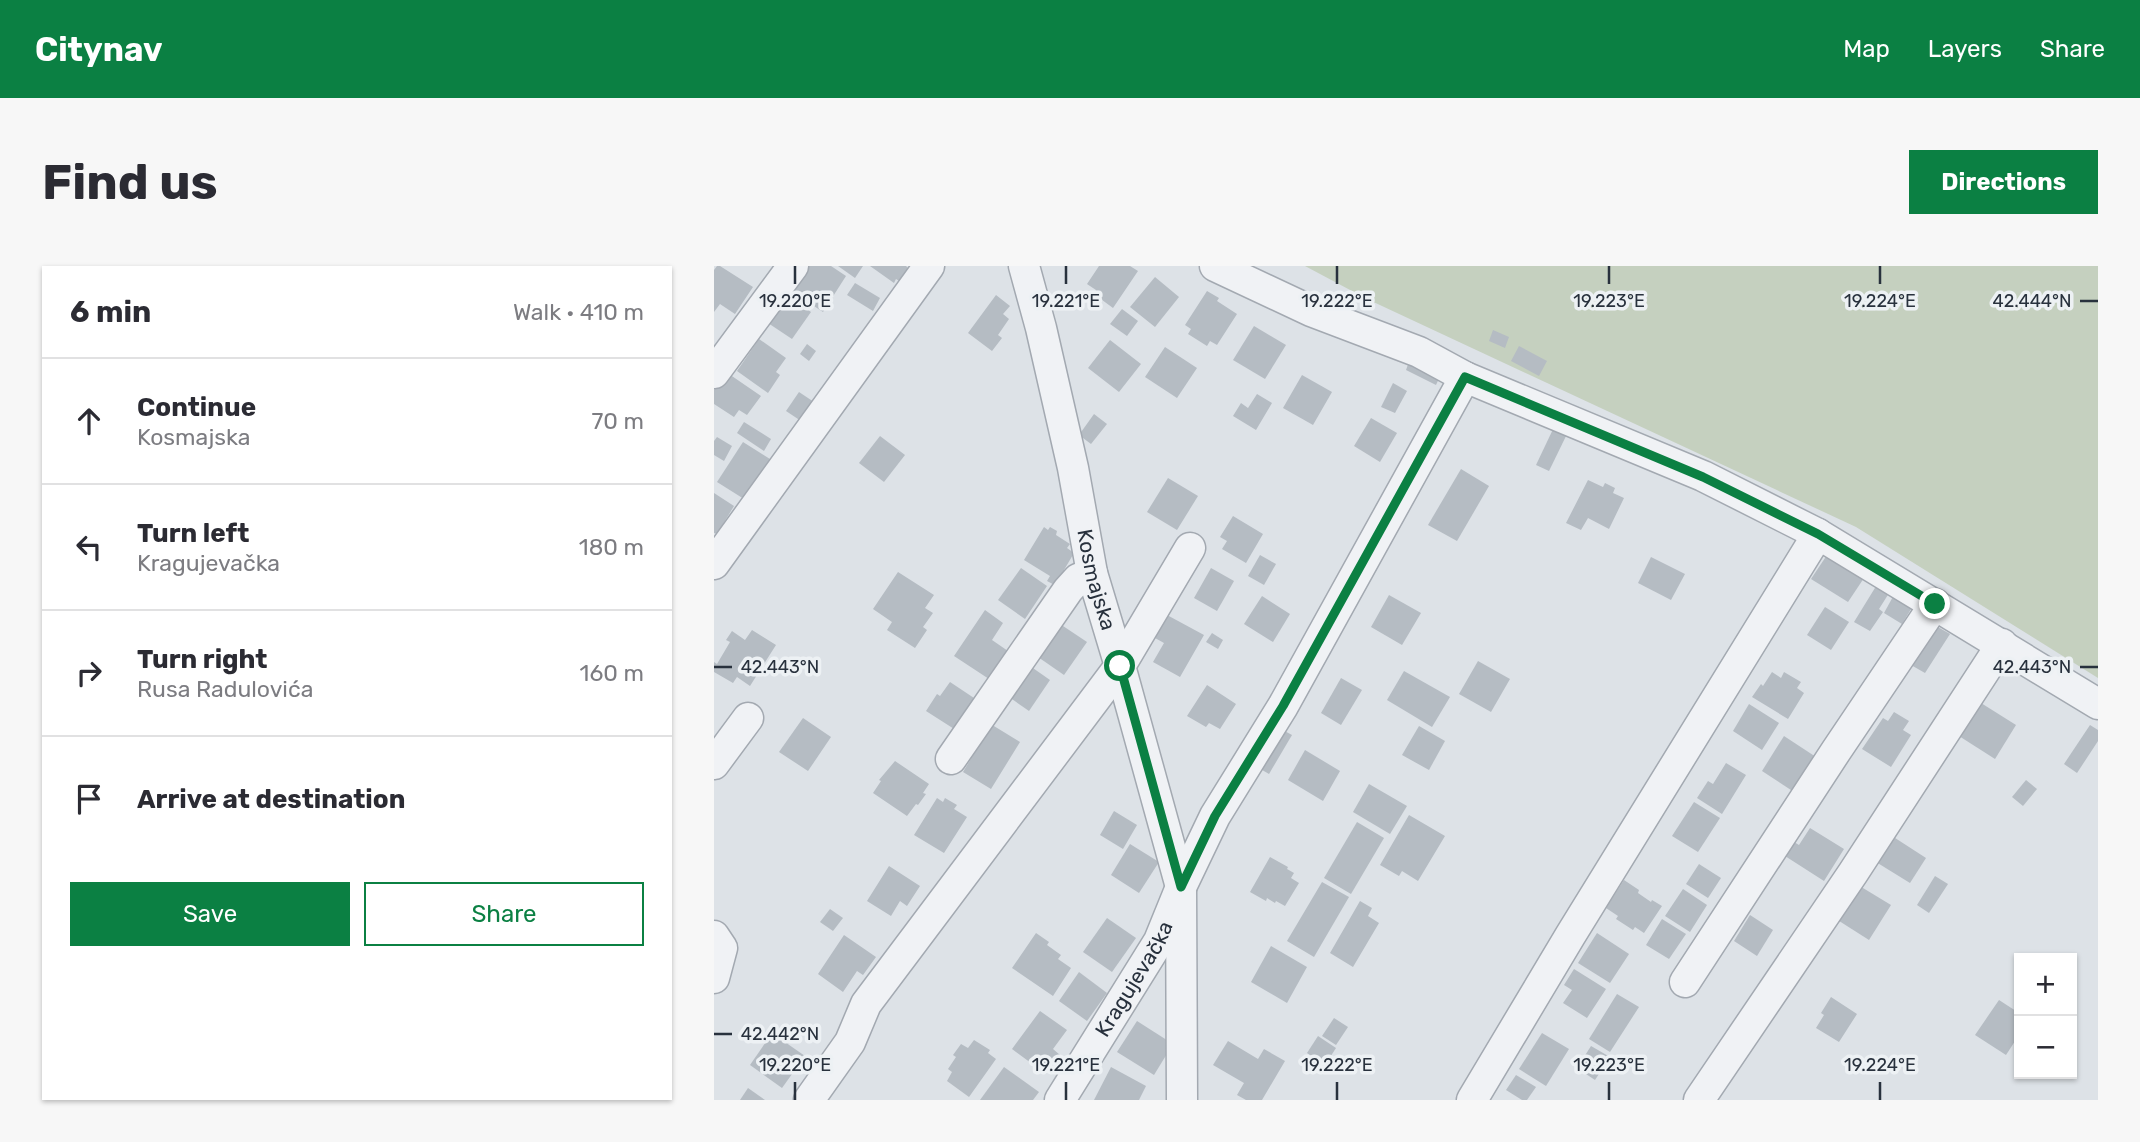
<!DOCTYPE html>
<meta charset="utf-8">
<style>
:root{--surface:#fff;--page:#f7f7f7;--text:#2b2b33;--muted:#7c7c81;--line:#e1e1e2;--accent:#0b8043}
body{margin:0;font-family:Rubik,sans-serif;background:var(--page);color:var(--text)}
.controls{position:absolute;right:21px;bottom:21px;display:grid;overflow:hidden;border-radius:0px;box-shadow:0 2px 5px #0004}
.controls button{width:63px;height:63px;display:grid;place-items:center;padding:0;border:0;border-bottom:2px solid var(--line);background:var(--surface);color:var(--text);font:35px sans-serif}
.stop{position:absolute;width:21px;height:21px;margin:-16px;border:5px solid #0b8043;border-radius:50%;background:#fff}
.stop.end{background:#0b8043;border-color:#fff;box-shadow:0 2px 7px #0008}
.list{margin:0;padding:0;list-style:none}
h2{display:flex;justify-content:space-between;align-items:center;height:91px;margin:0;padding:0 28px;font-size:30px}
h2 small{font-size:23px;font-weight:400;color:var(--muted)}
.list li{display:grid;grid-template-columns:46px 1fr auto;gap:21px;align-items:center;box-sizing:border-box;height:126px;padding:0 28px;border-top:2px solid var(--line)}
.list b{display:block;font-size:26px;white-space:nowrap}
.list p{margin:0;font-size:23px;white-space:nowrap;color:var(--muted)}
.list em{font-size:23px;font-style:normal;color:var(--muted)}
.actions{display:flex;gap:14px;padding:21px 28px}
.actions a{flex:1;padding:16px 0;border:2px solid var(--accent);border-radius:0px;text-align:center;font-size:24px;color:var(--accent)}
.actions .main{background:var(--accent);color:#fff}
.icon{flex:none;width:38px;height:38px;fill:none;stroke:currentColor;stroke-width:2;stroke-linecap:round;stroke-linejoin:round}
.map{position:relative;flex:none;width:1384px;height:834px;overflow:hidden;border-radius:0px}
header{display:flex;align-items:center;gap:42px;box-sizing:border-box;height:98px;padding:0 35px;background:var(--accent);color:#fff}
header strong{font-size:33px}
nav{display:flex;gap:38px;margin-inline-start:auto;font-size:24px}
.intro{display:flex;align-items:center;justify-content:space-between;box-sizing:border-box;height:168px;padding:0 42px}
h1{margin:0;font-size:49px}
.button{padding:18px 32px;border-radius:0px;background:var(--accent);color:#fff;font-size:24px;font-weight:700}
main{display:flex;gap:42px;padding:0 42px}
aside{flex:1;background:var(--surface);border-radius:0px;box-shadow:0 2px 5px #0004}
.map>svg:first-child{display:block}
.green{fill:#c5d0bf}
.building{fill:#b5bcc3}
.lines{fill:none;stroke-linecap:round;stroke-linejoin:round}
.minor-casing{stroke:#a3a9b1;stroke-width:33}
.minor{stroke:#f0f2f5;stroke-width:30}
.route{stroke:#0b8043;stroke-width:9}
.ticks{fill:none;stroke:#28313d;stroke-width:2.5}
.labels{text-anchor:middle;stroke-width:7;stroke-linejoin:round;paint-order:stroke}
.street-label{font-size:21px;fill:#28313d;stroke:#edf1f4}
.ticks-label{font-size:18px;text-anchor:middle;fill:#28313d;stroke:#edf1f4;stroke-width:7;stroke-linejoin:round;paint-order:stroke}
</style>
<header>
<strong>Citynav</strong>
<nav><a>Map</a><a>Layers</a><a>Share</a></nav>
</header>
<div class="intro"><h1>Find us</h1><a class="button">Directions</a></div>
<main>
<aside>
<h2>6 min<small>Walk · 410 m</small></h2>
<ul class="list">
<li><svg class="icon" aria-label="ahead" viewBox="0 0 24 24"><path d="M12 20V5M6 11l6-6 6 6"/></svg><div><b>Continue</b><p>Kosmajska</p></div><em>70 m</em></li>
<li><svg class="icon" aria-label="left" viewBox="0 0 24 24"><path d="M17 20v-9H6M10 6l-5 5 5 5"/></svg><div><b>Turn left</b><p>Kragujevačka</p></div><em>180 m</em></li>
<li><svg class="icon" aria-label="right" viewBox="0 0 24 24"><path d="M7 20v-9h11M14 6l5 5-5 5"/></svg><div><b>Turn right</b><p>Rusa Radulovića</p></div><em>160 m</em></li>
<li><svg class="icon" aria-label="arrive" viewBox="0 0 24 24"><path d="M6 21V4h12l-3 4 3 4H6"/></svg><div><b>Arrive at destination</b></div></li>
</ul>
<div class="actions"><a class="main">Save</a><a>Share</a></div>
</aside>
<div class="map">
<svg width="1384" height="834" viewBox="0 0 1384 834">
<rect width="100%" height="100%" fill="#dde2e7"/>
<path class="green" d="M591,0H1384V412L1142,261L653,33Z"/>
<g class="building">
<path d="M3,0H6L39,21L21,48L6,38L0,46V4Z"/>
<path d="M93,0H117L132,10L109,46L77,25Z"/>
<path d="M124,0H149L141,12Z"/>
<path d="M156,0H192L196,4L187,16L182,13L180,17Z"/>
<path d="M385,0H416L424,5L399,42L380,28L382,24L373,18Z"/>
<path d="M441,11L465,31L441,61L416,41Z"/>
<path d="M141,17L166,32L159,45L133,29Z"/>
<path d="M493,25L505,32L503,35L523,48L503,79L496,75L493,80L474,68L477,63L471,59Z"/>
<path d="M73,29L97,46L78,73L54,57Z"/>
<path d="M282,29L296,40L289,48L295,53L284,69L288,72L278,85L254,67Z"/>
<path d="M408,43L424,55L413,70L396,58Z"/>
<path d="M540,60L572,79L551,113L519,94Z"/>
<path d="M779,64L795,71L791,82L775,75Z"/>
<path d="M45,73L72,92L62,106L66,109L54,127L23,105Z"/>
<path d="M396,74L427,98L405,126L374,102Z"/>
<path d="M93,78L102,85L95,95L86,88Z"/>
<path d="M805,80L833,95L825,110L797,95Z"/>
<path d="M451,81L483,102L463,132L431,111Z"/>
<path d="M696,93L727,108L722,119L692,104Z"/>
<path d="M12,106L47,130L33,149L25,144L20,151L0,138V124Z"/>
<path d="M588,109L618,126L599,159L569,142Z"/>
<path d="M679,117L693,125L681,147L667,141Z"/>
<path d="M85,126L103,138L90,157L72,145Z"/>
<path d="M543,128L558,137L542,164L519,150L527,137L534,142Z"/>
<path d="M380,148L393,158L377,178L365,169Z"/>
<path d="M657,152L683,167L666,196L640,180Z"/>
<path d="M30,156L57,173L50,185L23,167Z"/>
<path d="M841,159L854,166L835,205L822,199Z"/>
<path d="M166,170L191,189L170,216L145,197Z"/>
<path d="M3,171L18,180L10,195L0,189V175Z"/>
<path d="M29,176L56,193L30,233L3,216Z"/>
<path d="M747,203L775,220L743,275L714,259Z"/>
<path d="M454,212L484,230L463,264L433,246Z"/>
<path d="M874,214L889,221L891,217L901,222L899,227L910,232L895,263L874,252L867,264L852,257Z"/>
<path d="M0,227L20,240L3,268L0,267Z"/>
<path d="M519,250L549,268L532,297L508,283L513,275L506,271Z"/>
<path d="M330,261L334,264L336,261L343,265L342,269L356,278L353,282L360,287L350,304L359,309L350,324L333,315L336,310L310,294Z"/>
<path d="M546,289L562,298L550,319L534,310Z"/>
<path d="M1113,289L1150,312L1134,336L1097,313Z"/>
<path d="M937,291L971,308L957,334L924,317Z"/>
<path d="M307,302L333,320L311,353L284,334Z"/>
<path d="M497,302L520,315L503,345L480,332Z"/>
<path d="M184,306L220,329L211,342L219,347L209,361L213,364L201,382L173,364L178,356L159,343Z"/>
<path d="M1164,317L1177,324L1165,343L1169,346L1156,365L1140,356Z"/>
<path d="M1181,327L1200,338L1188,358L1170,347Z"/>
<path d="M675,329L707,347L688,379L657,361Z"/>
<path d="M548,330L576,348L559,376L530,358Z"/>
<path d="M1111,341L1135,356L1117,384L1093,369Z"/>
<path d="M271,344L289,357L278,374L294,385L275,413L240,390Z"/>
<path d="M453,349L490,369L466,411L439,396L450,377L441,372Z"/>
<path d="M346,358L373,376L350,409L324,391Z"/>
<path d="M1222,360L1236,368L1211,407L1197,399Z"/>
<path d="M38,364L62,379L36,420L23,411L19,417L0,406V396L3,398L16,376L12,374L18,365L31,374Z"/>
<path d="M498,367L509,374L504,383L492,376Z"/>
<path d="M764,395L796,413L777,446L745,428Z"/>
<path d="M316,400L336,414L315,445L295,431Z"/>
<path d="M690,405L736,431L718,461L673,434Z"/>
<path d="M1058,406L1067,412L1070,406L1087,416L1083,422L1090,427L1074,453L1038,431L1047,418L1049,420Z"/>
<path d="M627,412L648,424L627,459L607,447Z"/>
<path d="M236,416L269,438L248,468L212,445L223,428L226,430Z"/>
<path d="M493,419L522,438L506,463L495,457L492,461L473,450Z"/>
<path d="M1267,437L1302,459L1281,493L1245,470Z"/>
<path d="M1035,438L1065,457L1048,484L1019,465Z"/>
<path d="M1180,446L1195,455L1189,464L1197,469L1177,501L1148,483L1169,452L1174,455Z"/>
<path d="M89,452L117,471L94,505L65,486Z"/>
<path d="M275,457L306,476L277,523L249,506L261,486L256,483Z"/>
<path d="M1376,459L1384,464V475L1363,507L1350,498Z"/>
<path d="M705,460L731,475L715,504L688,489Z"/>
<path d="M565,462L578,469L555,508L543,501Z"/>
<path d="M1070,470L1102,491L1080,526L1048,505Z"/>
<path d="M591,484L626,505L609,535L574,514Z"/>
<path d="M181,495L215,518L209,527L212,528L204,539L202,538L193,550L159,527L167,515L165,514Z"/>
<path d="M1012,497L1032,509L1008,548L983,532L994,515L999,518Z"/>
<path d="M1312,514L1323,523L1309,540L1298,531Z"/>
<path d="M655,518L693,540L676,568L639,546Z"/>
<path d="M223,532L229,536L231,532L243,539L240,543L253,551L230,587L200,569Z"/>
<path d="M980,536L1006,552L984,586L958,570Z"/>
<path d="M400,545L423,559L409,583L386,569Z"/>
<path d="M695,549L731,570L704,615L688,605L685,610L666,599Z"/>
<path d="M643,556L670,572L637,628L610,612Z"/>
<path d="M1096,562L1130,583L1110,615L1071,590L1080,576L1085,579Z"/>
<path d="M1178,570L1212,592L1196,617L1162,596Z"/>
<path d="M416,578L445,596L425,627L397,609Z"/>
<path d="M556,591L574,601L573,603L580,607L577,612L585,617L571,640L562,635L561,637L553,632L552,635L536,626Z"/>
<path d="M985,598L1007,612L994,632L972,618Z"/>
<path d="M175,600L206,620L193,640L186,635L177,650L153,635Z"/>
<path d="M1221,610L1234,618L1215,647L1203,639Z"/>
<path d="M910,614L925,624L924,627L937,636L938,634L948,640L930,667L921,661L919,664L902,653L904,650L892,642Z"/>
<path d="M608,616L635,631L600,691L573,675Z"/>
<path d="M1144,619L1177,639L1155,674L1122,653Z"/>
<path d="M969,623L993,639L976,666L951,650Z"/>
<path d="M646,635L658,642L654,650L665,657L639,701L616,687Z"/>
<path d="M116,643L129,652L119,665L106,656Z"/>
<path d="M1036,649L1059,664L1043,690L1020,675Z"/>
<path d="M393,652L422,672L398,706L369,686Z"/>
<path d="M948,653L972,668L955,693L932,679Z"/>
<path d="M322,667L335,676L333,679L347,689L344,693L357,702L339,730L298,702Z"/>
<path d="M883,667L915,688L896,717L864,697Z"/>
<path d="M130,669L162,691L149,709L143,705L129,726L104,708Z"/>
<path d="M557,680L593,701L573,737L537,716Z"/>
<path d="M860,703L892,723L873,752L849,737L858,724L850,719Z"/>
<path d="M365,706L393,727L373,755L345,735Z"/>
<path d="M903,728L925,741L896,786L875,773Z"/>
<path d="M1117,731L1143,748L1125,776L1102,762L1110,749L1107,747Z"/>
<path d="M1285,734L1305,747V769L1292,789L1261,769Z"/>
<path d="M326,745L353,764L339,783L346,789L332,808L298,783Z"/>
<path d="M620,752L634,761L622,779L608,770Z"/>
<path d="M423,755L459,778L440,809L403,786Z"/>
<path d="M58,767L91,790L68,822L36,799Z"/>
<path d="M828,767L855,783L832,820L805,803Z"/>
<path d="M604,770L622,782L611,799L593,787Z"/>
<path d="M260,774L276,784L274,787L282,793L255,831L233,815L238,806L234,803L242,791L239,789L247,778L254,782Z"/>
<path d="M514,775L544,793L550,783L571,795L548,834H532L523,829L530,817L499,799Z"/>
<path d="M877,780L896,791L881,814L863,802Z"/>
<path d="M290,801L325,826L319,834H266Z"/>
<path d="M397,801L432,820L425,834H380Z"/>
<path d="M802,809L822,821L813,834H808L792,824Z"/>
<path d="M34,822L51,834H26Z"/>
</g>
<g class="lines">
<g class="minor-casing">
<g id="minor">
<path id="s1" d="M310,0L327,62L359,202L378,307L406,400L467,621L468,834"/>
<path d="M501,0L597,45L705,86L751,111L989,210L1104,268L1384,438"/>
<path d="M0,107L79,0"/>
<path d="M0,298L215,0"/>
<path d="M237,493L354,324L364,313L378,307"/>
<path d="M0,498L34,452"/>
<path d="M0,670L8,682L0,712"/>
<path d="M971,716L1122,485L1221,338"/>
<path d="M95,834L136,776L152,738L406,400L476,282"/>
<path id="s2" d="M346,834L445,675L467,621L501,550L569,440L751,111"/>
<path d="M758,834L856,670L1104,268"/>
<path d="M985,834L1139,607L1288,378"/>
</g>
</g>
<use href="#minor" class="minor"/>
</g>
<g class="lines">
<path class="route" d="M406,400L467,621L501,550L569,440L751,111L989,211L1104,268L1221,338"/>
</g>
<path class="ticks" d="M81,0V18M352,0V18M623,0V18M895,0V18M1166,0V18M1366,35H1384M0,401H18M1366,401H1384M0,768H18M81,816V834M352,816V834M623,816V834M895,816V834M1166,816V834"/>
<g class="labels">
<g class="street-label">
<text dy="7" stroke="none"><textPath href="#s1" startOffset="322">Kosmajska</textPath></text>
<text dy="7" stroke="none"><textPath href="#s2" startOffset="142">Kragujevačka</textPath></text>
</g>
</g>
<g class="ticks-label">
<text x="81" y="41">19.220°E</text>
<text x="352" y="41">19.221°E</text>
<text x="623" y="41">19.222°E</text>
<text x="895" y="41">19.223°E</text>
<text x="1166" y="41">19.224°E</text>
<text x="1318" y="41">42.444°N</text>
<text x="66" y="407">42.443°N</text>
<text x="1318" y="407">42.443°N</text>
<text x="66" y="774">42.442°N</text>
<text x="81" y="805">19.220°E</text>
<text x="352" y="805">19.221°E</text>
<text x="623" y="805">19.222°E</text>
<text x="895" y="805">19.223°E</text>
<text x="1166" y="805">19.224°E</text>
</g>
</svg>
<div class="controls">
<button>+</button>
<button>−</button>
</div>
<div class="stop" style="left:406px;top:400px"></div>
<div class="stop end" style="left:1221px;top:338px"></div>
</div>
</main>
